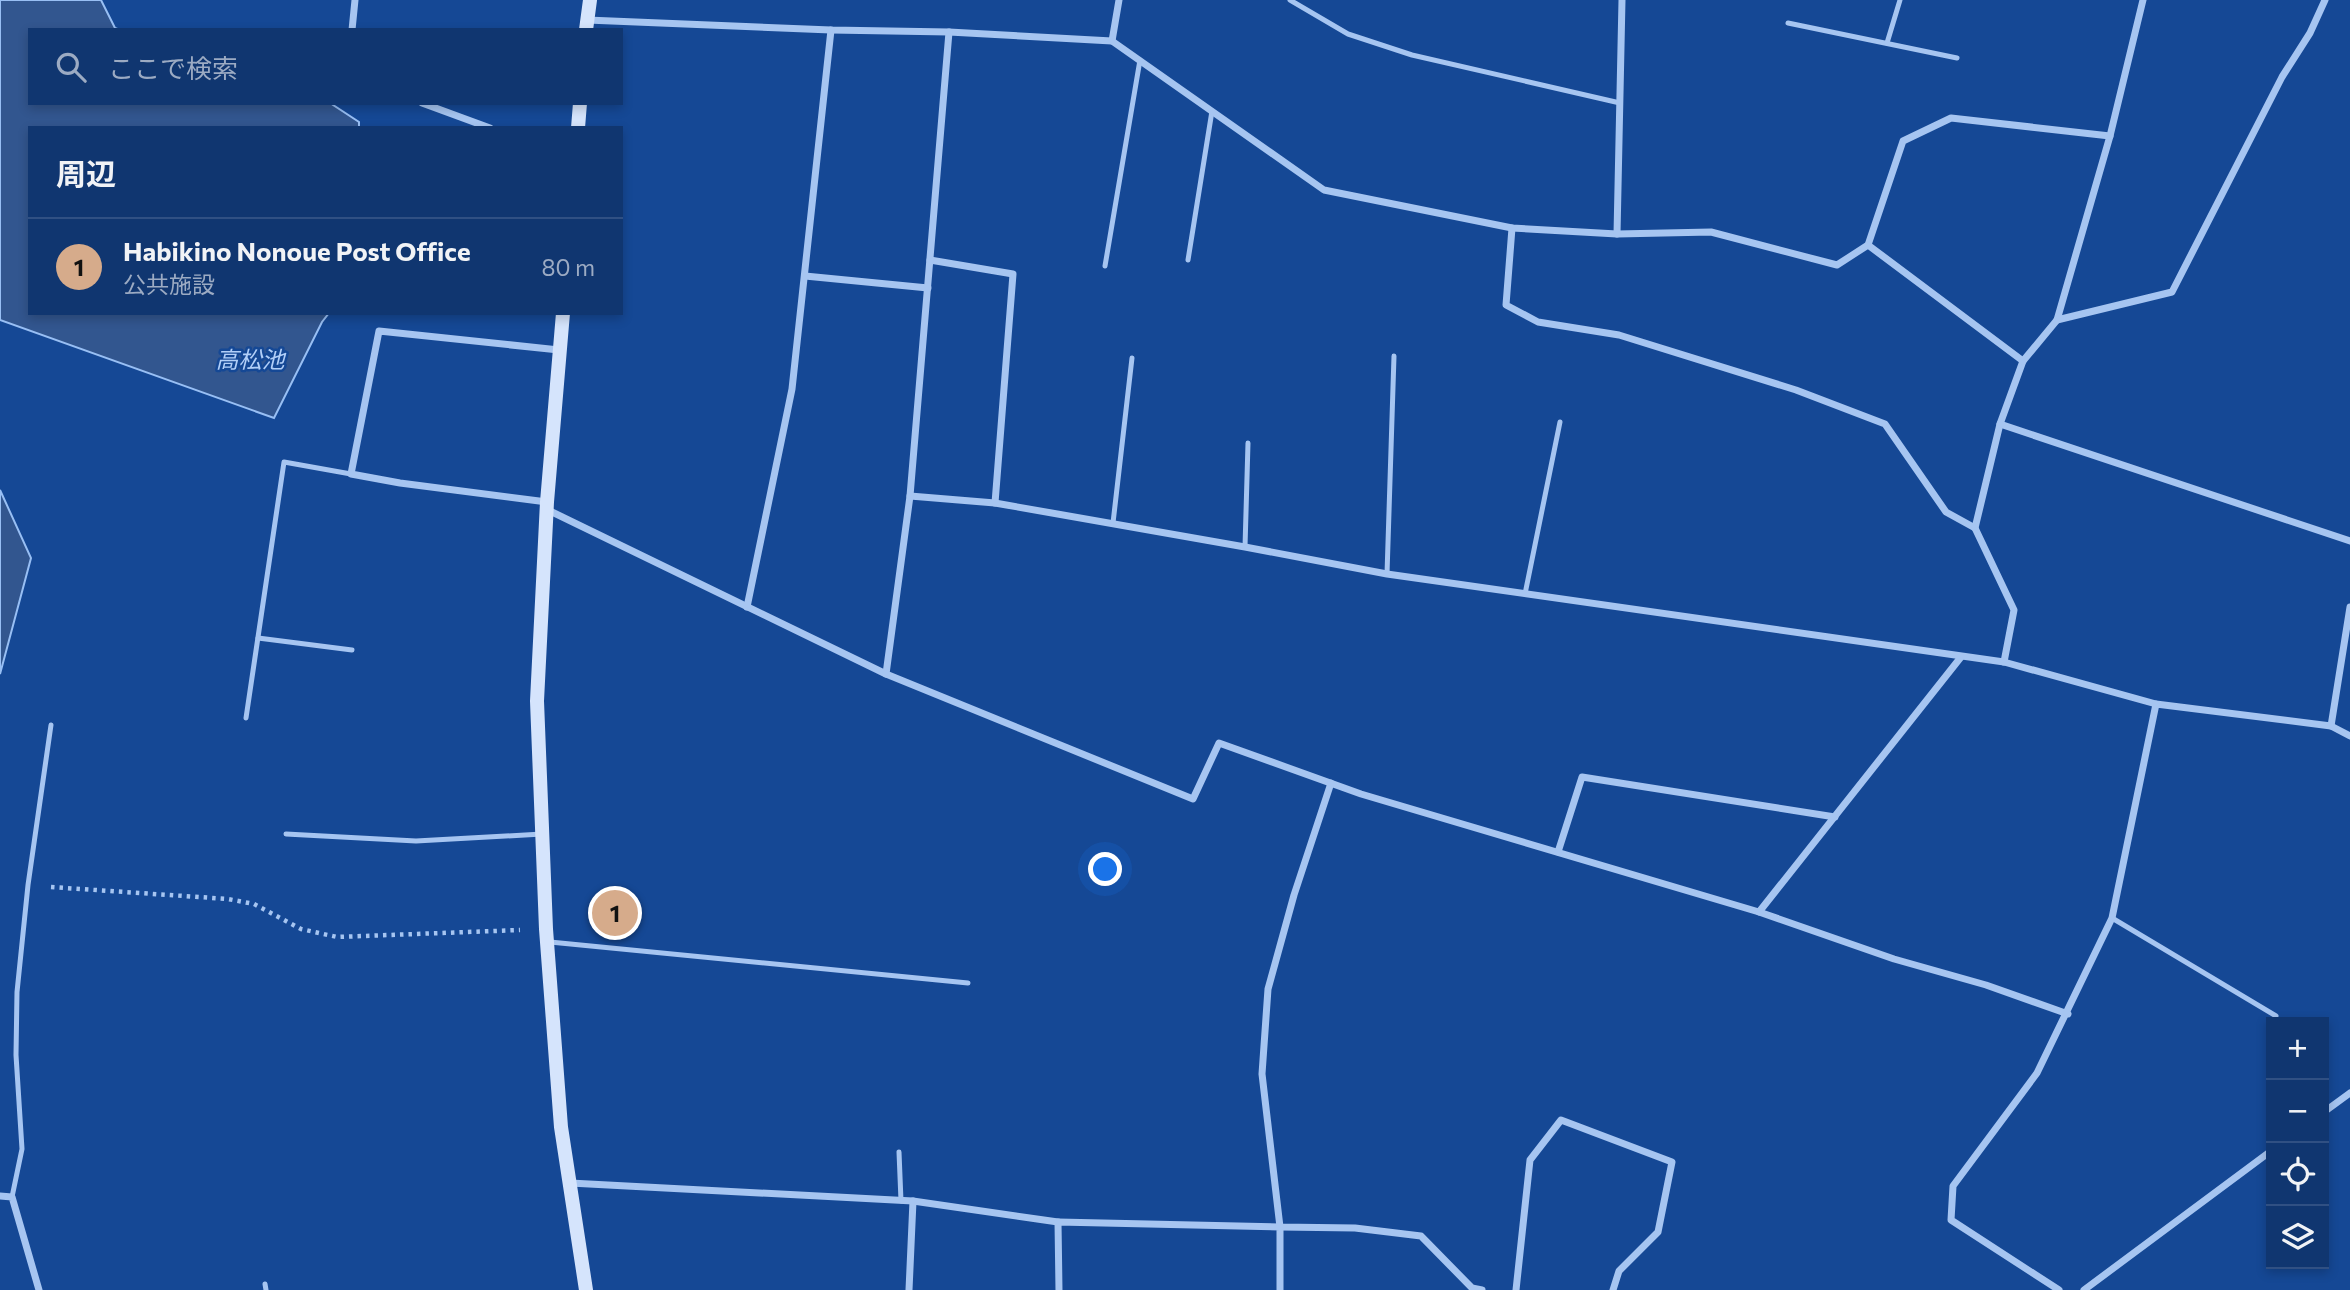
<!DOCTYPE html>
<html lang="ja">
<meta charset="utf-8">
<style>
:root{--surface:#103670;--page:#1e4178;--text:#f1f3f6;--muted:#9cabc3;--line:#305083;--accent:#d6ab8b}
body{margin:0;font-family:Commissioner,"Noto Sans JP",sans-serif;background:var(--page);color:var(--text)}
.controls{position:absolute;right:21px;bottom:21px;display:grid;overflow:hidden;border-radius:0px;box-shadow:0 4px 10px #0003}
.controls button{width:63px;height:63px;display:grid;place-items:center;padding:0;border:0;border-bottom:2px solid var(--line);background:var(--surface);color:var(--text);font:35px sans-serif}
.you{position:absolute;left:1106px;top:870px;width:24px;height:24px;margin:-18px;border:5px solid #fff;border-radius:50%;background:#1a73e8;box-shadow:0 0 0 10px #1a73e833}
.badge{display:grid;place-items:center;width:46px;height:46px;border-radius:50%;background:var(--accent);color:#111;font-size:23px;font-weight:700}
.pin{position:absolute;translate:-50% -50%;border:4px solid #fff;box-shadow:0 2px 7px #0006}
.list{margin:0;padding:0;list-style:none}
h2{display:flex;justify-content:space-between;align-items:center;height:91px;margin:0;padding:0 28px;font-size:30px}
h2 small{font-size:23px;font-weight:400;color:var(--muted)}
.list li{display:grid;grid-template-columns:46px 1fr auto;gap:21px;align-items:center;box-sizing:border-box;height:98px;padding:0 28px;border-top:2px solid var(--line)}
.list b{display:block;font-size:26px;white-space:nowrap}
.list p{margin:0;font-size:23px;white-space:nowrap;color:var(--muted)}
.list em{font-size:23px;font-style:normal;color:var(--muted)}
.icon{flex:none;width:38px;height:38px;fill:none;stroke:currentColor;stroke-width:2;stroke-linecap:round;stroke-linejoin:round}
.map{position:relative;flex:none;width:2350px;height:1290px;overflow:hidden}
.search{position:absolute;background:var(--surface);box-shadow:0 4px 10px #0003;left:28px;top:28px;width:595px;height:77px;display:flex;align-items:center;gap:18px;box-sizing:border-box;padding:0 24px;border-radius:0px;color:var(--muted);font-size:26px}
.panel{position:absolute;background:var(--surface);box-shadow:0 4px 10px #0003;left:28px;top:126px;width:595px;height:189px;border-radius:0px}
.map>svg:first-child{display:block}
.water{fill:#32568f;stroke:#98bff4;stroke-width:2}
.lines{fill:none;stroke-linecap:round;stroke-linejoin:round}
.path{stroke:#a6c5f1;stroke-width:4.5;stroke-dasharray:3.5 5;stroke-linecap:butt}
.lane{stroke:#a6c5f1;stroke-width:5}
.street{stroke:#a6c5f1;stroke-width:7}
.secondary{stroke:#d5e4fc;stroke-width:14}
.labels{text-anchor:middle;stroke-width:5;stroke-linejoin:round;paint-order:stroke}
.water-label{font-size:23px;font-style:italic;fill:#b2cff8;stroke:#154895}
</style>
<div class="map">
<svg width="2350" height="1290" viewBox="0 0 2350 1290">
<rect width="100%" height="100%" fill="#154895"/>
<g class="water">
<path d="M0,0H101L115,28L120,30H30V103H330L359,122V128H30V313H329L322,322L274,418L0,320Z"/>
<path d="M0,490L31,558L0,674Z"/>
</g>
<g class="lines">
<path class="path" d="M51,887L228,899L254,904L301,929L337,937L520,930"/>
<g class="lane">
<path d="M1290,0L1348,34L1412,55L1620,103"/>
<path d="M1788,23L1957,58"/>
<path d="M1887,43L1900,0"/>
<path d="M1188,260L1212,111"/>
<path d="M1105,266L1140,60"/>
<path d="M1113,523L1132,358"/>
<path d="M1245,547L1248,443"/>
<path d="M1387,574L1394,356"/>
<path d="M1525,594L1560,422"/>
<path d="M258,638L352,650"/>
<path d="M246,718L284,462L351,474"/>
<path d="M286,834L416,841L542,834"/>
<path d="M2112,918L2276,1016"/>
<path d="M550,942L968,983"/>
<path d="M899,1152L901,1201"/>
<path d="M12,1197L22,1149L16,1055L17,992L28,885L51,725"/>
<path d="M265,1284L266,1290"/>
</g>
<g class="street">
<path d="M587,20L831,30L949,32L1112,41L1324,190L1512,228L1617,234L1711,232L1837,265L1868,245L1903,141L1951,118L2110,136"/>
<path d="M352,30L355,0"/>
<path d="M1112,41L1119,0"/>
<path d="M422,103L490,128"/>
<path d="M1512,228L1506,305L1538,322L1619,335L1796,390L1885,424L1946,512L1975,528"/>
<path d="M1617,234L1622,0"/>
<path d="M1868,245L2023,361L2000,424L1975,528L2014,610L2004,662"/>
<path d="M930,260L1013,274L995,503"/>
<path d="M805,276L928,288"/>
<path d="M2057,320L2172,292L2282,77L2310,33L2325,0"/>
<path d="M2023,361L2057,320L2110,136L2143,0"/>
<path d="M2000,424L2350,541"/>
<path d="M910,496L995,503L1245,547L1387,574L2004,662L2156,704"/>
<path d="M547,502L400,483L351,474L379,331L559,350"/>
<path d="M548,510L886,674L910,496L949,32"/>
<path d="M747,607L792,389L831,30"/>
<path d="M1961,657L1759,912L1894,959L1986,985L2068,1014"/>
<path d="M886,674L1193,799L1219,743L1361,794L1759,912"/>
<path d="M2331,726L2350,607"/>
<path d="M1331,783L1294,895L1268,989L1262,1074L1280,1227L1355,1228L1421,1236L1472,1288L1482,1290"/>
<path d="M1558,852L1582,777L1835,817"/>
<path d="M2324,1112L2350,1093"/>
<path d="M570,1183L913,1201L1058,1222"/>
<path d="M0,1196L12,1197L39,1290"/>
<path d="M909,1290L913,1201"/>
<path d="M1059,1290L1058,1222L1280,1227V1290"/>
<path d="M1516,1290L1530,1160L1561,1120L1672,1162L1658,1232L1619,1271L1613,1290"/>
<path d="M2059,1290L1951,1220L1953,1186L2037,1073L2112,918L2156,704L2331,726L2350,736"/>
<path d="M2084,1290L2271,1151"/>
</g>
<g class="secondary">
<path d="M586,30L590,0"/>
<path d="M578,128L580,103"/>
<path d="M563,313L547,502L537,701L546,929L561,1127L586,1290"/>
</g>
</g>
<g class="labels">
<g class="water-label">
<text x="250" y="368">高松池</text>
</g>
</g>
</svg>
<div class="controls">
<button>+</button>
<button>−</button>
<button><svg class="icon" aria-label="locate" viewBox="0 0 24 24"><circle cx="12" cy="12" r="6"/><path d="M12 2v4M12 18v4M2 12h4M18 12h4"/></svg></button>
<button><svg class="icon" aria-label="layers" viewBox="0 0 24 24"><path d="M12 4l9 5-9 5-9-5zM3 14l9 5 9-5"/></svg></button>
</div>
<div class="you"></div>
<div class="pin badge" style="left:615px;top:913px">1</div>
<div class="search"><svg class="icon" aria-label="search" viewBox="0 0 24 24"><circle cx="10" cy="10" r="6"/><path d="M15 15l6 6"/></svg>ここで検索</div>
<section class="panel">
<h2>周辺<small></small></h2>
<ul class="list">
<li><span class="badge">1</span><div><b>Habikino Nonoue Post Office</b><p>公共施設</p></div><em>80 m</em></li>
</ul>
</section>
</div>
